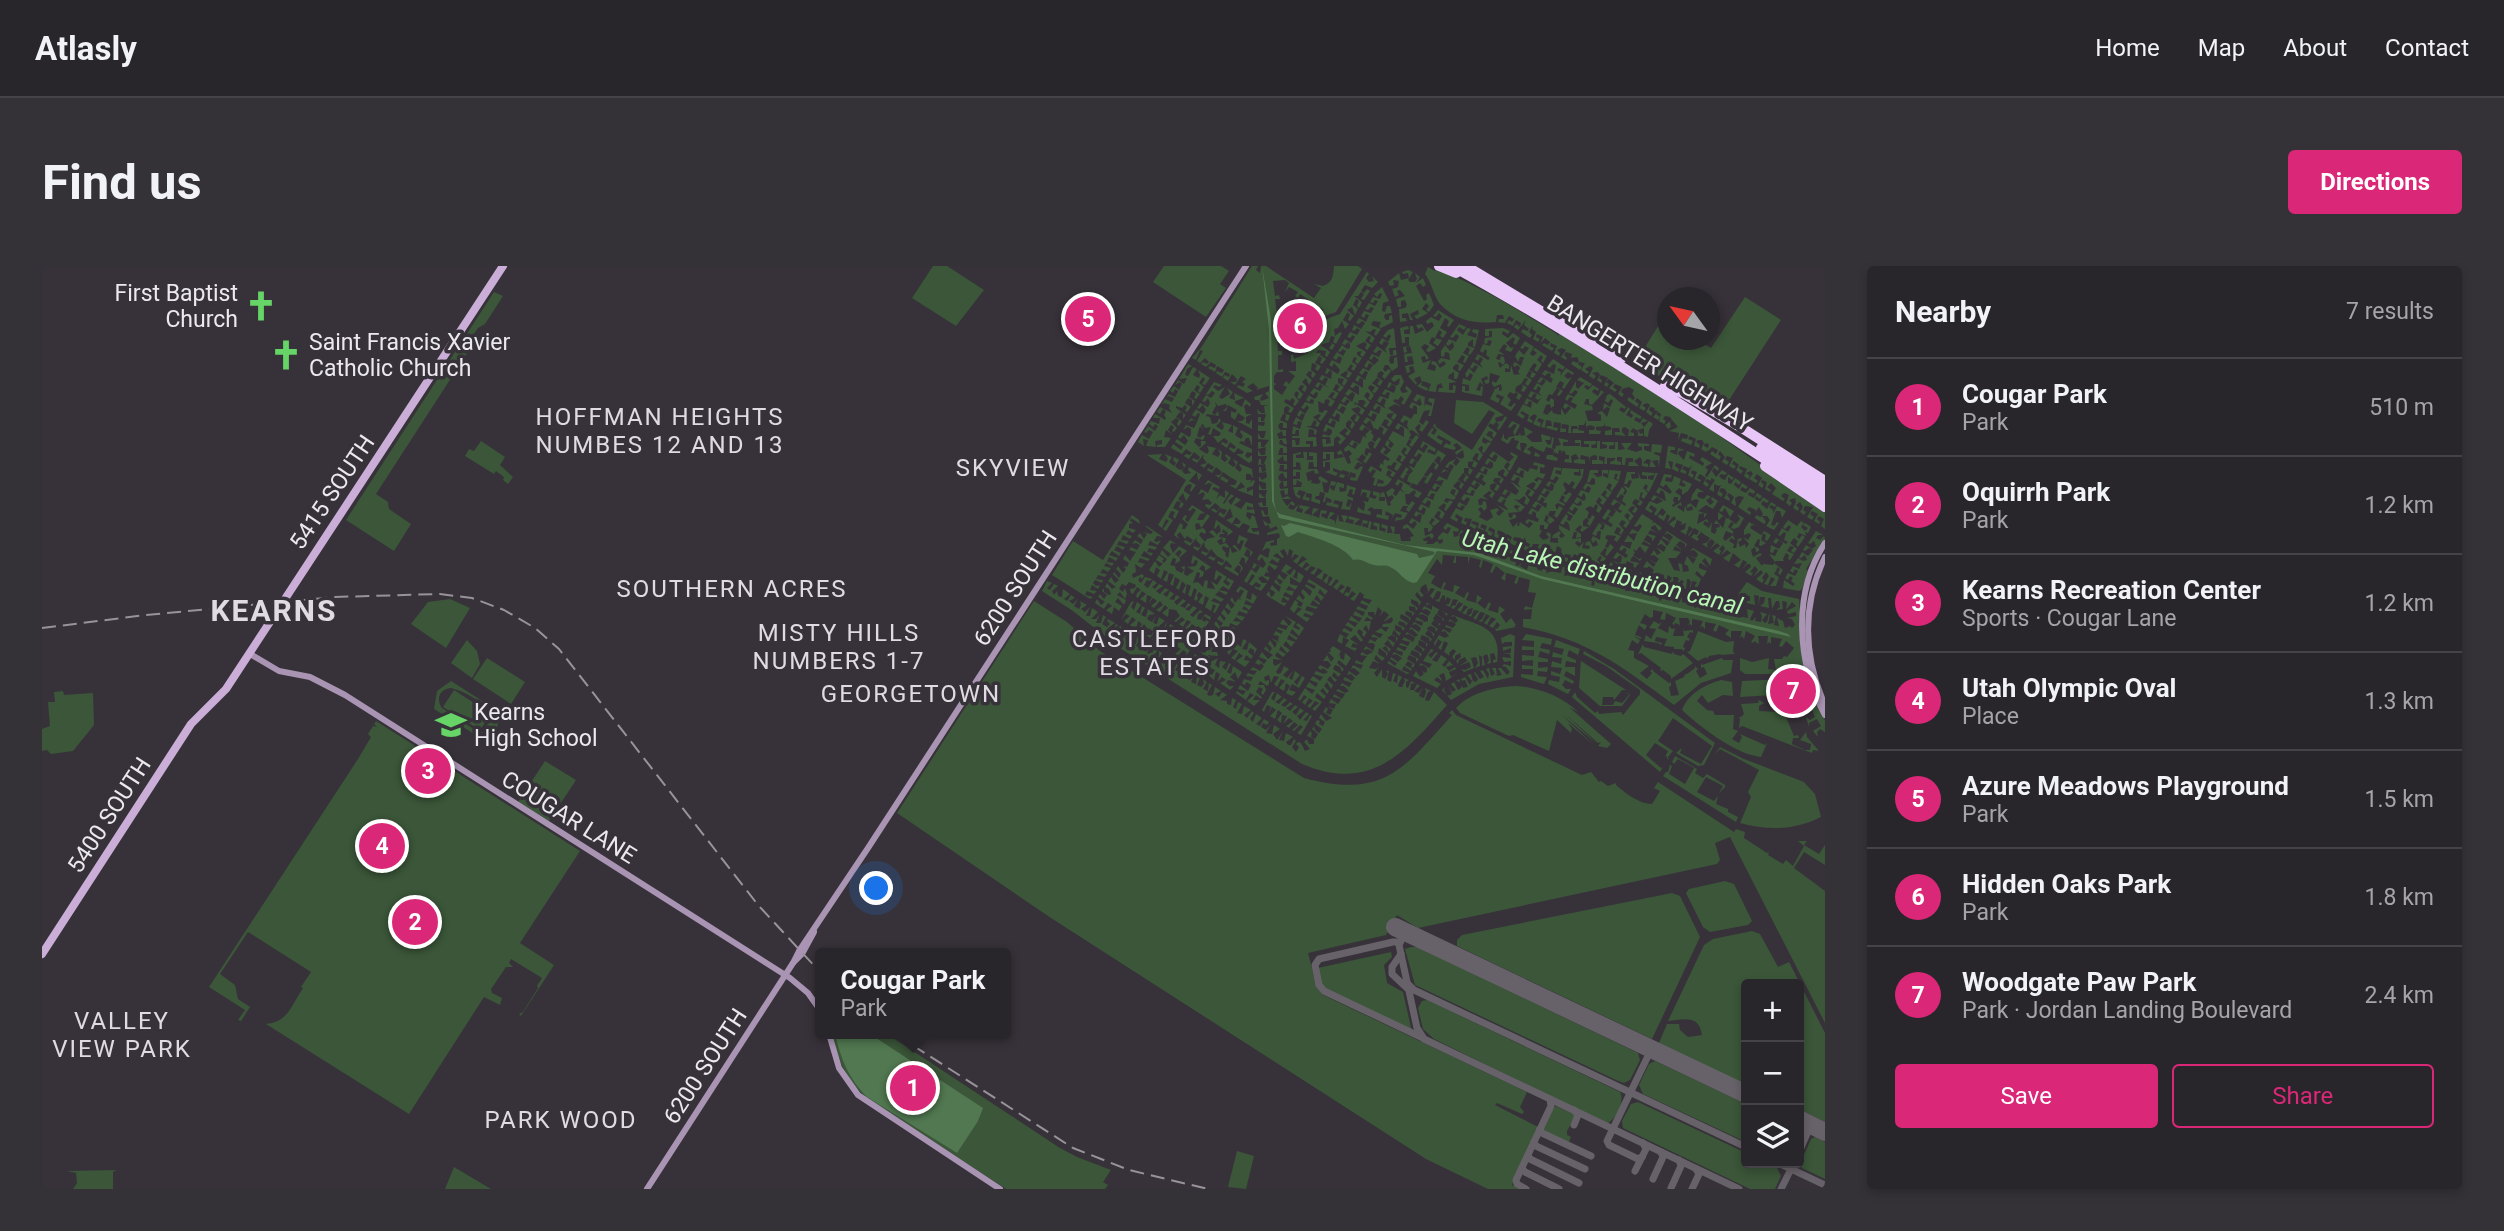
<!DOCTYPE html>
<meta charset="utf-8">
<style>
:root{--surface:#29262b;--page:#353237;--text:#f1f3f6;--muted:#a5a5a9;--line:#454347;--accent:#db2777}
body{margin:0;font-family:Roboto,sans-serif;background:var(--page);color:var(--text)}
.controls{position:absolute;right:21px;bottom:21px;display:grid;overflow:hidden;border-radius:7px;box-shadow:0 4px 10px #0003}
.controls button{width:63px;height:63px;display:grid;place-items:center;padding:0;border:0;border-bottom:2px solid var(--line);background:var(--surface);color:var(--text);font:35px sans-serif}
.compass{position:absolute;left:1615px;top:21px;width:63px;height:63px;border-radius:50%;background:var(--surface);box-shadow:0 4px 10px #0003;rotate:303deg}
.you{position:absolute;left:835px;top:623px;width:24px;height:24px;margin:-18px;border:5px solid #fff;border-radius:50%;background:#1a73e8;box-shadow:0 0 0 10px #1a73e833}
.badge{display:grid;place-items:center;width:46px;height:46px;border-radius:50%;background:var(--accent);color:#fff;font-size:23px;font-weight:700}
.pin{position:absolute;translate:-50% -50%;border:4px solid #fff;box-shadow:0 2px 7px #0006}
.popup{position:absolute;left:773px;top:682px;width:196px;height:91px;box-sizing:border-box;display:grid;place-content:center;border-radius:7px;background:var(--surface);filter:drop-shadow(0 2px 5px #0005);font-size:23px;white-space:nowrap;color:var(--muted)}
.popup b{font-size:26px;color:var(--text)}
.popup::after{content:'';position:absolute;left:50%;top:100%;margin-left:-14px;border:14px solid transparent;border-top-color:var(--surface)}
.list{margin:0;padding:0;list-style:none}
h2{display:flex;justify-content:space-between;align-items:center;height:91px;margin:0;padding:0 28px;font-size:30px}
h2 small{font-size:23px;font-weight:400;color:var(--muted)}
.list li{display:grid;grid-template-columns:46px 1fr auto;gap:21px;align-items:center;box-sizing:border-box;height:98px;padding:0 28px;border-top:2px solid var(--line)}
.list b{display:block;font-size:26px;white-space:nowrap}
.list p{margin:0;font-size:23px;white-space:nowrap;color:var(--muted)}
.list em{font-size:23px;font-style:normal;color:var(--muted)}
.actions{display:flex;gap:14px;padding:21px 28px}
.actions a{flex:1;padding:16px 0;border:2px solid var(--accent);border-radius:7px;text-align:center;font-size:24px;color:var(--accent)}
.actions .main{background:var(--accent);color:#fff}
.icon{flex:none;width:38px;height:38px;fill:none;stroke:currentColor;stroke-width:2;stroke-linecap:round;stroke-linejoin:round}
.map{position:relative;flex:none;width:1783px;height:923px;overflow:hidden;border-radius:7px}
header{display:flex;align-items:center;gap:42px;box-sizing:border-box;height:98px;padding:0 35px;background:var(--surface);border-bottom:2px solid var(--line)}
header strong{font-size:33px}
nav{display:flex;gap:38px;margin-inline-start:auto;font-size:24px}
.intro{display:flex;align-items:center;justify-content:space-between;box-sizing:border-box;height:168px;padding:0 42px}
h1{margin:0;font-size:49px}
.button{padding:18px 32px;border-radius:7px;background:var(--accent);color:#fff;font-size:24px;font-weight:700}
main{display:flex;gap:42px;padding:0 42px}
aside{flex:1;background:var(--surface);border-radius:7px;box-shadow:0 4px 10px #0003}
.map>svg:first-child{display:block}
.green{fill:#3b5639;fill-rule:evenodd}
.water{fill:#517850}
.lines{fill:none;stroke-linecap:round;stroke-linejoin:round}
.taxiway{stroke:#676269;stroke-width:7}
.runway{stroke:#676269;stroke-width:18}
.secondary{stroke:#aa94b4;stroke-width:6}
.primary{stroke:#caaed7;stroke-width:8}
.motorway{stroke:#e8c6f8;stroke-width:10}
.rail{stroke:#979399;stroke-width:2;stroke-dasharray:14 7;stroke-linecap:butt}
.labels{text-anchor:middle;stroke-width:7;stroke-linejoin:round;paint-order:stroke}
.poi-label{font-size:23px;fill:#ebe9ed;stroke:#373239;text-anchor:start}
.street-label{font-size:23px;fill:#ebe9ed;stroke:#373239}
.neighbourhood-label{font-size:24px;letter-spacing:2px;fill:#e0dae2;stroke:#373239}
.water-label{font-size:24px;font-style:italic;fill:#b8f6b5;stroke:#373239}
.district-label{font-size:30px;font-weight:bold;letter-spacing:2px;fill:#e0dae2;stroke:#373239}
</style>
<header>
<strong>Atlasly</strong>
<nav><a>Home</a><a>Map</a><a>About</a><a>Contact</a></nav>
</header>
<div class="intro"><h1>Find us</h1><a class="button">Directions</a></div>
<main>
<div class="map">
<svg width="1783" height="923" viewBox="0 0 1783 923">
<rect width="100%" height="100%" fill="#373239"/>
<g class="green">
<path d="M891,0H905L942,24L914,60L870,32Z"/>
<path d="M1122,0H1179L1187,5L1178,18L1184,22L1164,51L1111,16Z"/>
<path d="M1210,0H1216L1214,4L1218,7L1219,0H1224L1272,32L1279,22L1272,18L1281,20C1291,16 1291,11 1292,0H1316L1320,3L1294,46L1280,51L1279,47L1282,44L1269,35L1267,40L1263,37L1267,34L1258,28L1256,32L1253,30L1256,26L1247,21L1243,26L1247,17L1243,14L1231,15L1233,30L1237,29L1238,33H1233L1235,49L1239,48L1240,52H1235V67L1240,66V71L1235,70L1236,85H1240V89H1236V104L1241,103V106H1235L1232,110V117L1235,118L1232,119V123L1240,129L1245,121L1241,119L1244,115L1247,118L1253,110L1246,105H1254V95L1249,96V89L1251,88L1252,93L1266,87L1264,82L1266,80L1270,83L1275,75L1271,73L1273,69L1277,72L1285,59L1279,55L1298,48L1325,6L1327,8L1324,12L1327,16L1332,15L1330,10L1336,16L1330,22L1323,19L1319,25L1322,27L1325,23L1328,25L1322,34L1319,33L1322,28L1319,26L1316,30H1312L1320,36L1317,42L1315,40L1317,35L1314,33L1311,39L1316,43L1313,49L1310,41L1305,44L1312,50L1308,55L1306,54L1308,48L1305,47L1301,54L1307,58L1303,63L1300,55L1296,62L1292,63L1293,70L1298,66L1300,67L1294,78L1291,76L1293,71L1289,70L1287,76L1293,79L1290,84L1287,82L1290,78L1287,76L1279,79L1288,86L1285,91L1283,90L1284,85L1276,84L1274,87H1279L1278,89L1284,93L1280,98L1278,97L1280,92L1277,90L1273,97L1279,100L1276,105L1273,103L1275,99L1270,97L1269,104L1274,108L1271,112L1269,110L1270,106L1267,105L1264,109L1270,114L1267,119L1264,112L1260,116L1265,121L1263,126L1260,124L1262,120L1259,119L1256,123L1261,128L1258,133L1255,132L1257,127L1254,125L1252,129L1257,135L1253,140L1251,139L1253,134L1250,132L1248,135L1244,133L1242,136L1252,142L1249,147L1246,146L1248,142L1245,140L1242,142V148L1248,149L1246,155L1243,154L1244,149L1241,148L1238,154L1245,157V162H1241V157H1238L1236,160L1238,164H1244V170H1241L1240,165L1235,168L1237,173L1244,172L1245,178H1242L1240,174H1238L1237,178L1245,181V187H1241V182H1238L1236,189H1245V195H1242L1241,190L1235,195L1238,198H1245V203L1242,204V199H1238L1237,205L1245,206V212H1243L1241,207L1238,208L1236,212L1238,215H1245V220L1242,221L1241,215L1239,216L1237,220L1239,223L1246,222V228L1243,229L1242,224L1238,225L1240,232L1246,230L1249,233H1240L1245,240L1250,235L1253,238L1252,240L1248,238L1246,242L1251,244L1257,238L1254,245L1260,247L1261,243L1257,242L1258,239L1268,241L1262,247L1269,249V252L1271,242L1277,243L1270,249L1277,252L1279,244L1285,245L1284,248L1280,247L1279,250L1285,253L1288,246L1293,247L1287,252L1293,255V259L1296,248L1297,255L1302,256L1299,249L1306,250L1303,256L1311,258L1312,254L1306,253L1307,250L1318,253L1312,258L1319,260L1321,254L1326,255L1325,258L1321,257L1320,260L1326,262L1327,255L1330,256L1328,263L1335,264V261L1331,259L1332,256L1338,258L1337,264L1343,266L1344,263L1339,261L1340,258L1346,260L1345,267H1351L1348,260L1353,261L1352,268H1358L1359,275H1369L1368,271L1372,270L1366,262L1361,263V260L1365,258L1371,263L1375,258L1373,255L1369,258L1367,256L1370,252L1378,257L1380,249L1377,248L1374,251L1372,249L1374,245L1382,249L1384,243L1381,241L1379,245L1376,243L1379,238L1387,242L1389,236L1386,234L1383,238L1380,236L1384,231L1391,234L1393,228L1390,227L1387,231L1385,230L1388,224L1395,226L1398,221L1395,220L1393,224L1390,222L1393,217L1402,222L1399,220L1402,214L1394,215L1397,210L1405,214L1408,207L1404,205L1399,207L1402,203L1408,207L1412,200L1408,198L1406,202L1403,201L1407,196L1414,193L1411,197L1414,200L1418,195L1413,190L1419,193L1422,191L1421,184L1414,189L1413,186L1420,182L1415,177L1411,179L1414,182L1412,184L1401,181L1404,177L1408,179L1409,176L1396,169L1395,172L1401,175L1399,179L1385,169L1390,162L1392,163L1389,167L1392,169L1395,164L1391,160L1393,157L1394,161L1430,184L1453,147L1447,144L1430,168L1412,157L1414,134L1441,136L1462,149L1453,152L1454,156L1460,155L1463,150L1465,152L1457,164L1455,163L1457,158L1454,156L1451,159L1448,157L1446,160L1455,167L1452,172L1450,170L1451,166L1447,165L1444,169L1451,173L1449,176L1441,171L1440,176L1444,178L1446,176L1449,177L1442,187L1440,186L1441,181L1439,180L1436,183L1441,189L1437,195L1435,193L1437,188L1434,187L1430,193L1436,197L1433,202L1430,200L1432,195L1426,196V201L1431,204L1428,209L1426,207L1427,202H1422V207L1427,211L1423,216L1421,214L1424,209L1421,207L1416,214L1422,218L1419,223L1417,221L1419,217L1416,215L1411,220L1417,225L1414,230L1412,229L1414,224L1410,223L1408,227L1414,231L1412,234L1404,232L1402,235L1405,237L1408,234L1411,236L1404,245L1402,244L1404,239L1402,237L1396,242L1403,247L1400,253L1397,251L1399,246L1396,245L1392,251L1398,255L1392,260L1389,258L1393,254L1390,252L1387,257L1391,261L1389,265L1386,266V262H1382L1383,270L1390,267L1392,270L1390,273L1387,270L1381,273L1382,275H1386L1384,278H1391L1395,275L1398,278L1401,276V273L1396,274V271L1401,266L1406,268L1409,262L1406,261L1404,264L1401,262L1405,257L1417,263L1416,266L1411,265L1412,271L1416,270L1419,264L1424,266L1423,269L1419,267L1417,270L1423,275L1427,267L1432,269L1431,272L1426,271L1425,274L1431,276L1434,270L1440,272L1433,277L1439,280L1442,274L1448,276L1447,278L1443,277L1441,280L1446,283L1450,277L1456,279L1455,281L1450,280L1449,283L1456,286L1458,280L1463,282L1462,285L1458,284L1457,286L1462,289V292L1466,283L1471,285L1470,288L1466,286L1464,290L1471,292L1474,286L1479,288L1478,292L1473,290L1475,296L1473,299L1477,300L1482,289L1487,292L1486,294L1481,293L1478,300L1485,304L1488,292L1494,294L1493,297L1489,296L1488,299L1493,301L1497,295L1495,303L1499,305L1504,300L1499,298L1500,295L1505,297L1504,307L1511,305L1508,298L1514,299L1513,306L1519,307L1520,303L1516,302L1517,300L1524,301L1522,310L1528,309L1529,306L1524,304L1525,302L1530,303L1529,309L1536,311L1537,308L1532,303L1544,306L1543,309L1538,308L1537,312L1545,313L1546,307L1552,308L1551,311L1547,310L1546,313L1550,315L1549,319L1552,320L1554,308H1558L1559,311L1554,313L1559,316L1563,314L1561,309L1566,313L1568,310V305L1564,308L1562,306L1569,296L1571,298L1568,303L1572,305L1575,302L1577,303L1578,300L1570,294L1576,297L1579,296L1580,291L1578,289L1574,293L1571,292L1575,286L1584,292L1586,289L1583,287L1585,283L1582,282L1579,285L1577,283L1580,279L1588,283L1590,276H1582L1586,269L1592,275L1595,267L1587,268L1590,263L1596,266L1600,260L1598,258L1594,261L1592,260L1600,248L1611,255L1610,258L1612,256L1620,262L1617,265L1613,259L1609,261V263L1616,267L1608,264L1606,268L1614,270L1610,276V272L1605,269L1602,274L1609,278L1608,279L1602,275L1599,278L1607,281L1603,287L1598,280L1594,285L1591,283L1593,287L1591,289L1597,293L1600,292L1598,295L1592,290L1590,291L1588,295L1597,297L1593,302L1591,300L1592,298L1585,295L1583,300L1591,305L1582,301L1581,304L1583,306H1588L1585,310H1577V313L1586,312V313L1575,316L1577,321L1587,315L1583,325H1588L1592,317L1589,325H1595L1596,321L1593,319L1595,316L1601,320L1597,321V326H1600L1603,319L1602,327L1607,329L1606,320L1611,322L1608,329L1613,330L1615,322L1616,323L1614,331L1617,332V334L1619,335L1621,326L1618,323L1625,325L1621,328L1620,332L1626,334L1627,325L1628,333L1631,334L1633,330L1630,326L1638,328L1633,335L1636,337L1640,328V336L1643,337L1645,332L1642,331V329L1650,331L1645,338L1649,340L1654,331L1651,340L1653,342L1657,340L1656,332L1661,333L1658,341L1661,342L1666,334V344L1670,343L1668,335L1675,336L1671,340L1672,346L1676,345L1677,337L1676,345L1680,347V338L1687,339L1682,346L1686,348L1690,340L1689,349H1694L1693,340L1700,342L1697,344L1696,352L1701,351L1702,345L1701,351L1706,352L1705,343L1712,345L1708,353L1710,355L1714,351L1713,355L1719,356L1720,350L1718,346L1725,348L1720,354L1723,357L1725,356L1727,348L1728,349L1726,358L1732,357L1730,349L1734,350L1732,359L1737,360L1735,352L1741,355L1743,362L1748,360L1750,362L1753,359L1750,353L1745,352L1754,350V346L1746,348L1745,345L1754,340L1750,336L1744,344L1745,336L1740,335L1741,343L1734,344L1738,341L1737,335H1734L1730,343L1729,332H1726L1727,342L1718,340L1722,337L1723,331H1718L1716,340L1717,330L1712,329L1713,339L1705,337V335H1708V330H1704L1703,337L1701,336L1704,327H1698L1697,332L1700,334L1696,335L1697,327L1705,316L1720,325L1757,333L1762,402L1743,408H1703L1698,404V392L1710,396L1727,392L1726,403L1734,404L1732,393H1740L1742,390L1745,391L1752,382L1744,375L1740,381L1737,380L1740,373L1729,371V378L1727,376L1725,378L1726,370H1716L1717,378L1712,375L1711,377L1709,376L1713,370L1704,365L1702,373L1700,370L1698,372L1700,365H1689V372L1683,368L1687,364L1677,359L1674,366L1671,364L1674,358L1663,356V363L1660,360L1658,362L1661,355L1650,353V360L1648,358L1646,359L1648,356L1646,352H1637L1638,359L1633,357L1632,359L1630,358L1634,352L1624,347L1623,354L1618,353L1621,346L1611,344V351L1608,352L1603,348L1598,357L1605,359L1603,364L1597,359L1593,369L1599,371V373L1591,370L1598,374L1596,378L1590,374L1586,384L1592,385V392L1607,400L1598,407L1605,413L1610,407L1608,405L1611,403V405L1627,417L1629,416V420L1627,421L1629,430L1637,429L1633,415L1642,411L1643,408H1645L1653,402V400L1656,403L1654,405L1658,412L1665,408L1662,401L1659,402V397L1660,399L1680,392L1681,394H1691L1689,407L1659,417L1632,439C1581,401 1545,373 1481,361V353H1489L1490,343L1482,344L1483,340L1490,342L1494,327L1486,326L1488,314L1477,311L1475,318L1472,317L1475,310L1464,307L1463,315L1459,312L1463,307L1454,300L1450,307L1448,306L1451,298L1441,294L1439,302L1437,301L1439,294L1428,291L1426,298V291L1414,290V297H1411L1413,290L1401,289L1400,299L1395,293L1386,307L1393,310L1389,317L1399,323L1402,316L1404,317L1401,323L1411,326L1412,319L1418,321L1413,327L1422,332L1425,326L1427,327L1424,334L1434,337L1435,329L1440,332L1435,337L1443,343L1447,336L1449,338L1446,344L1456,347L1457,340L1463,344L1458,348L1464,357L1469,352L1474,359L1472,360L1474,361L1454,365L1453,362L1455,363L1458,359L1455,356L1451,362L1447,360L1454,353L1449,351L1445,359L1442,357L1448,350L1444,348L1440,356L1436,355L1440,353L1443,347L1438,346L1434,354L1431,352L1437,345L1432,344L1429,351L1426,349L1429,348L1431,342L1426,343L1424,349L1420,347L1426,341L1422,339L1419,346L1415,344L1421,338L1417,336L1412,343L1409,342L1411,339L1413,340L1416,334L1411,333L1408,341L1403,339L1407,338L1409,333L1405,331L1403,335V330L1401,329L1397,336L1393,334L1397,333L1399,326L1395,325L1391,333L1388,330L1393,323L1389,322L1384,329L1386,325L1384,318L1379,321L1378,325L1382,330L1379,331L1375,326L1373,329L1379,336L1377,340L1376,336L1369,333V337L1376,342L1374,345L1373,341L1367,340V344L1373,347L1370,350V347L1364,345L1363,348L1369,352L1367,355V352L1359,348L1358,352L1366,357L1364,360L1363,357L1357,355L1356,358L1363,362L1361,365L1359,361L1353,359V364L1359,367L1357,370L1352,364L1350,368L1356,372L1354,376V371L1350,369L1345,372L1353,377L1351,381L1346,374L1342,378L1349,383L1347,386L1344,380L1340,382L1346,387L1344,391V387L1337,382L1336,388L1343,392L1340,395L1334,389L1332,393L1338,398L1331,395L1327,402L1334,403L1338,400L1332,407L1335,411L1340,403V411L1343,413L1346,408L1344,405H1347L1345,414L1349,416L1351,407L1354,408L1351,415L1355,417L1356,409L1360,411L1356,419L1357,421H1360L1363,415L1362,412L1367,414L1364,416V421L1366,422L1369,415L1373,417L1369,418L1368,424H1372L1375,418L1378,420L1372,425L1377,427L1381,421L1377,430L1382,432L1384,426L1383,422L1389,425L1386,426L1383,434L1387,435L1392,426L1405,439C1363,487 1328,527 1260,498L1078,382L1031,345L1000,325L1005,315L1010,317L1005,322L1008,324L1012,318L1016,320L1010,325L1012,329L1015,325L1016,330L1020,331L1021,323L1028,328L1022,333L1025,335L1029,329L1033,332L1027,335L1031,338L1036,333L1032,340L1037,343L1039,339L1038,335L1045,339L1039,343L1043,346L1048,341L1044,350H1048L1050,342L1056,346L1049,353H1054L1058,348L1054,357H1059L1061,349L1064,351L1060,358L1065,361L1068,358L1065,355L1066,353L1073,357L1066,362L1070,365L1074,358L1076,359L1072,366L1077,369L1080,365L1076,362L1078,360L1083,363L1079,370L1082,372L1084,364L1087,366L1083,372L1087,375L1090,368L1093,369L1088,377L1094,378L1095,371L1098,373L1094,380L1099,382L1101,374L1104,377L1100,383L1104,386L1106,378L1109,380L1105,387L1106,388L1111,386V381L1116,384L1110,391L1112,393L1117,390V385L1120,387L1116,394L1121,397L1123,389L1127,391L1123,397L1127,399L1128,392L1133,395L1128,401L1132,403L1135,397L1137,398L1133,404L1137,406L1139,399L1144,403L1138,408L1142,410L1146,404L1150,406L1144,412L1148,414L1153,408L1149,416L1154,418L1155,409L1158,412L1155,419L1159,421L1162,418L1161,413L1165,416L1161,423L1166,425L1167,417L1170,419L1165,428L1167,430L1171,429L1173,421L1179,425L1173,428L1177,431L1180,426L1185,429L1178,434L1185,435V438L1189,439L1190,432L1194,434L1191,441L1194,443L1196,436L1200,438L1195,447L1200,448L1202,440L1209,444L1202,449L1205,452L1210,445L1212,447L1208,453L1211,456L1214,448L1220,452L1214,458L1218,460L1222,453L1227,456L1225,459L1221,457L1219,461L1224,464L1229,458L1224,467L1230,468L1232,459L1238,463L1231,468L1235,474L1241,465L1237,474L1242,475L1244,467L1251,471L1244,476L1246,479H1249L1252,473L1254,475L1250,481L1254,486L1257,481L1254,478L1256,476L1259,477L1263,485L1268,483L1262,476L1265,473L1267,478H1272V473L1265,470L1268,465L1270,467L1269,471L1273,473L1276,468L1270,463L1272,460L1273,464L1277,467L1280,463L1273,458L1275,454L1278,455L1277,458L1281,460L1283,456L1277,452L1279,448L1284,455L1290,452L1281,446L1284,441L1286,443L1284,447L1288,449L1291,444L1285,440L1292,443L1294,438L1287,437L1289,433L1296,438L1299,433L1291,431L1292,428L1300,433L1303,428L1294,425L1296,423L1303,427L1307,425L1302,420H1298L1300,417L1307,421L1310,417L1301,414L1303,411L1310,415L1313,412L1309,408L1305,409L1307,405L1314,410L1318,407L1312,402L1309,403L1311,399L1319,403L1321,399L1313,397L1314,394L1320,397L1325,390L1318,389L1320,386L1325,389L1331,386L1326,383L1321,384L1324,380L1331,385L1333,379L1335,381L1331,377H1326L1328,373L1333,376L1336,372L1329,371L1331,368L1338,372L1341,368L1333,366L1339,362L1344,366L1347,361H1340L1341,358L1349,357L1351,354L1350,351L1341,356L1347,349L1342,345L1337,351L1340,345L1336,341L1333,350L1332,346H1326V349L1331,352L1329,354L1325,351L1322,355H1329L1327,365L1324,359L1321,363L1325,366L1322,371L1320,369L1321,366L1317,363L1315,366L1321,374L1319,376L1313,369L1308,373L1317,379L1311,377L1309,381L1315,382L1313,385L1303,380L1307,374L1301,371L1300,378L1295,375L1298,368L1304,372L1307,368L1300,365L1302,362L1309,366L1311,363L1303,359L1306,356L1313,361L1316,357L1307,354L1309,350L1317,356L1320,352L1311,349L1313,345L1321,350L1323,346L1314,343L1316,340L1324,344L1326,340L1318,337L1320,334L1327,338L1330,334L1321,332L1322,329L1318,326L1312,335L1308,333L1314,328L1310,325L1306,331L1302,329L1304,326L1307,327L1309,322L1305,320L1301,328L1297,325L1303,321L1299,318L1295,324L1291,321L1297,315L1294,313L1289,320L1286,319L1291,312L1287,310L1285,318L1281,315L1286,309L1282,307L1280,314L1274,311L1281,305L1276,302L1272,309L1268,307L1274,302L1269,300L1265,305L1262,303L1268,299L1264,296L1260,302L1256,299L1265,293L1260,290L1255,298L1251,295L1257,290L1253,288L1249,293L1251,285L1247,283L1246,290L1242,283L1238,285L1242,291L1240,292L1235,287L1231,290L1238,293L1236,297L1230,293L1227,297L1236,300L1233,304L1227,299L1225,303L1227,307L1224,306L1222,310L1228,311L1226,315L1220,310L1216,312L1220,317H1225L1219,325L1213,322V320L1217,322L1219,319L1214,316L1210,320L1207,318L1213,310L1210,308L1205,317L1202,315L1209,303L1214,307L1218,301L1215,299L1212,303L1210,302L1212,297L1221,302L1224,298L1220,291L1217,295L1215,293L1218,288L1226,292L1228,283L1225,282L1220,285L1224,276L1232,274V276L1228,277L1229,280L1235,279V273L1238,271L1237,267L1225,269V267L1236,263L1234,260L1228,263L1227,259L1223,260L1221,254L1226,258L1229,257L1227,250L1221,251L1219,245L1221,244L1223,249H1226V241H1218L1216,237L1220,236L1221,240H1224V232H1217V227L1223,232L1225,224H1217V218L1220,223H1224V217L1217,215V210L1220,214L1225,211L1224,206L1217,207V201H1219L1220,206L1224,205L1223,198L1216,199L1217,193H1219V198H1222L1225,190H1216V184L1219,189H1223L1224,181L1216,183V176H1219V181H1222L1227,174L1216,173V167L1219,172H1222L1224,165H1216V159L1222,160L1223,156H1216V151H1219V155H1222L1224,148H1216L1215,143L1219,147H1223L1222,140L1227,139H1219L1217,134H1213L1212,131L1221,128L1218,133L1219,135L1227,132L1223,127L1227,125V120L1214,124L1216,122L1211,117L1205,121L1211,125L1205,127L1195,121L1196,119L1201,121L1203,118L1200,116L1204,113L1199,110L1193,119L1188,116H1194L1195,113L1190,108L1186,115L1181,112L1182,109L1187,111L1188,108L1183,106L1180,111L1174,107L1175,105L1180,107L1182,104L1175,100L1173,106L1166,102L1168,100L1173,102L1174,99L1169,96L1164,101L1159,98L1161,96L1165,98L1167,96L1163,92L1158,97L1155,95L1161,85L1158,84L1154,94L1150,92L1159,82Z"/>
<path d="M1386,1L1393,5L1395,3C1439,21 1475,43 1515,68L1516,70L1517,68L1536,78L1661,158L1783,245V263L1779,260L1782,253L1777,250L1775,253L1778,256L1777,258L1772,255L1776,248L1770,245L1768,248L1772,251L1770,254L1765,251L1771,241L1763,240L1761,244L1764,246L1762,249L1758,246L1761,241L1758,236L1754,239L1757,242L1756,245L1751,242L1754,236L1753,232L1747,234L1750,237L1748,240L1744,237L1747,229L1742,227L1739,230L1743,233L1741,235L1730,228L1734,222L1729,217L1725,221L1729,224L1728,226L1723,223L1725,216L1720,214L1719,216L1722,219L1720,222L1716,219L1720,212L1715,208L1712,212L1716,215L1714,217L1707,213L1711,208L1709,205L1704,207L1708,210L1706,213L1702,210L1705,203L1698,200L1697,202L1701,205L1699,208L1694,204L1697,199L1692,195L1690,198L1694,200L1692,203L1687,200L1691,192L1685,190L1683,193L1687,196L1685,199L1680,196L1683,191L1678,185L1676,188L1679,191L1677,194L1668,188L1670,185L1674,188L1676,184L1670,181L1665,186L1667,178L1663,177L1662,180L1666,182L1664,186L1659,183L1662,177L1660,174H1656L1654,176L1658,179L1657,182L1652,180L1654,173L1648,170L1646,173L1651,175L1649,179L1639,175L1640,172L1645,173L1646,169L1639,167L1636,175L1637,167L1627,165L1636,161L1630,154L1628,156L1629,161L1626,163L1623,159L1630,154L1628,151L1623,150L1621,153L1624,155L1622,158L1617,155L1619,148L1616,146L1614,148L1618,151L1616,154L1611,151L1616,145L1612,144L1613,142L1608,141L1607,144L1611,147L1609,150L1604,146L1608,139L1605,137L1600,139L1604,142L1602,145L1597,142L1600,136L1595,132L1593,135L1597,138L1595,141L1585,134L1587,131L1591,134L1593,132L1590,128L1592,124L1587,121L1580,123L1579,126L1582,128L1580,131L1576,128L1580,121L1573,118L1571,121L1575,124L1573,126L1567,122L1572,117L1567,113L1564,116L1567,118L1565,121L1562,119L1566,112L1559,109L1557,112L1560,114L1559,117L1555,114L1558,109L1556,106L1550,107L1554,110L1552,113L1547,110L1551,102L1548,100L1543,103L1547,106L1545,108L1539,104L1543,97L1537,96L1536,98L1540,101L1538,104L1529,98L1531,95L1535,97L1537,95L1535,91L1529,92L1530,88L1524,86L1522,89L1525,92L1524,94L1519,91L1524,84L1520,82L1515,84L1518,87L1517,90L1512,87L1515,80L1509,77L1508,80L1512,82L1510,85L1500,79L1502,77L1506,79L1508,76L1503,72L1498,78L1501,71L1495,68L1494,71L1498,73L1496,76L1491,73L1494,66L1490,63L1491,59L1487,66L1490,69L1488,72L1479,66L1481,63L1485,65L1487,63L1482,59L1484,54L1476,64L1472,61L1474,58L1478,61L1479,57L1474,54L1471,60L1465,57L1467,54L1470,56L1472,53L1467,50L1463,57L1456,56L1457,53H1462L1461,49H1455L1454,56C1433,58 1414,55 1398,38C1391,29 1390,17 1383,8Z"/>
<path d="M1366,4L1371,6L1366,14L1368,16H1373L1375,13L1373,7L1378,11L1374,17L1381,12L1384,19L1381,21L1378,17L1374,20L1382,35L1385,33L1384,29L1387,27L1392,39L1387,46L1384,44L1387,40L1384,37L1380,43L1386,47L1375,53L1372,50L1377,48L1376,44L1368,48L1371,54H1368L1366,47L1360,48V52H1364L1365,55L1358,56L1357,43L1363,42L1365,39L1363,34L1359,35V41H1356L1354,33L1363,30L1358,24L1355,25L1357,29L1353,31L1350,23L1356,21L1357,15L1351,14L1352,19L1348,20L1346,16L1357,7L1359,14L1367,12L1366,7L1361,8L1360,6Z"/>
<path d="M1340,21L1347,35L1341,37L1340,45L1343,46L1345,40H1348L1350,47L1343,48L1342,51L1344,54H1347V50L1350,49L1351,56L1339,62L1337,61L1339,56L1331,55L1329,59L1339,63L1334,70L1332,68L1334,64L1332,63L1328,66L1323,65L1333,72L1330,77L1327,75L1329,71L1327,70L1323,75L1329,79L1325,84L1323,82L1325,78L1322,76L1314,80L1324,86L1321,91L1318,89L1320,85L1315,86V89L1320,92L1316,98L1313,96L1315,92L1312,91L1310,96L1315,99L1312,105L1309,103L1311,100L1309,98L1305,104L1310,107L1307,112L1304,111L1306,106L1304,105L1298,109L1306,114L1302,120L1300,118L1302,113L1296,112V117L1302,121L1298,126L1295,124L1298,120L1294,118L1291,124L1297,127L1293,133L1290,132L1293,127L1290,126L1286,131L1293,135L1289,141L1286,139L1288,135L1286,133L1283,134L1282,138L1276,135L1277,146L1280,147L1283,144L1286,145L1279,155L1276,153L1279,149L1277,148L1271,151L1278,157L1276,161L1273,160L1275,156L1272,154L1269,160H1264L1275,164L1274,169L1272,168V164L1267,163L1266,171H1274L1275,180L1271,181V175H1264V178H1268V181H1250V174H1253L1254,179H1257L1258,172H1250V170H1257V164H1254L1253,168H1250L1251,160L1258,163L1260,156L1256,155L1255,159L1251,158L1254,151L1260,155L1263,149L1260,147L1257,151L1255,149L1258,144L1263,148L1267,142L1265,139L1262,143L1259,142L1263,136L1271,138L1272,134L1269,133L1267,136L1264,134L1267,129L1272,133L1275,131L1276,127L1274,126L1271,129L1268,127L1272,122L1278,125L1281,120L1278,118L1276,122L1273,120L1276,116L1287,122L1283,119L1286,113L1283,111L1280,115L1277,113L1280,109L1289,113L1290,106L1288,104L1285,108L1283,107L1285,102L1296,108L1298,104L1292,97L1290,101L1287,99L1290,94L1298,98L1300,92L1297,90L1294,94L1291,92L1295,86L1301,90L1304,85L1301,83L1298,86L1296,85L1300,79L1305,83L1308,82V78L1306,76L1303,79L1300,78L1303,73L1309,77L1313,71L1311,69L1308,72L1305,71L1308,66L1315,69L1318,64L1315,62L1312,65L1310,64L1312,59L1319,63L1323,57L1320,55L1317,58L1314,57L1317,52L1324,56L1327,49L1324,48L1322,52L1319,50L1322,45L1329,47L1332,42L1329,41L1326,44L1323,43L1327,37L1333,40L1336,35L1333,34L1331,37L1328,36L1331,31L1338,33L1340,28L1338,27L1335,31L1332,28Z"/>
<path d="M452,26L461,30L443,58L436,62L429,72L433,75L334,228L346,236L347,243L369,258L352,285L304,254Z"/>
<path d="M1703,31L1739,54L1678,148L1594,96L1621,52L1625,55L1626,74H1655L1669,82Z"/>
<path d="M1396,44L1412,54L1407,61L1405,60L1407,55L1403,52L1398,62L1405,66L1401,72L1398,70L1400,66L1397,64L1393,72L1400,74L1396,80L1391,77L1394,73L1390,71L1387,77L1394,82L1387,86L1384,85L1387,80L1383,78L1379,81L1387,92L1384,94L1383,90L1379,91L1381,97L1389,94L1385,103L1393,105L1394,100L1389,98L1390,95L1394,96L1398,102L1404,98L1402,95L1397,98L1396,95L1399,92L1408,94L1407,87L1403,86L1402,91L1399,90V85L1403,79L1408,85L1412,81L1411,76L1406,80L1404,78L1407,73L1414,76L1417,70L1414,68L1411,72L1408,71L1417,58L1424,61L1422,64L1417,61L1415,64L1421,69L1425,62L1429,63L1425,69L1434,72L1435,68L1430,66L1431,63L1437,64L1433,81L1431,80V73L1426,77V80L1433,82L1428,89L1426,88L1428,83L1425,81L1421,87L1427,90L1423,97L1421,96L1423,91L1420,89L1415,96L1422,99L1418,105L1416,104L1417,99L1414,98L1411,101V103L1417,107L1415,113H1412V106L1407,109L1406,112L1415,116L1407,117V124H1411V119L1414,120L1413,127L1396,126L1397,122H1401L1399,117L1395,119L1394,126L1386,125L1389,118L1381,115L1379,119L1386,122L1385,125L1375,120L1380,116L1378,110L1372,113L1375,117L1374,119L1366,110L1373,106L1371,100L1367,101L1368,106L1365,107L1363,100L1372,98L1370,90L1365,91L1366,96H1363L1362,88L1370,87L1368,80L1364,81L1365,86L1362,87L1361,81L1367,80V71H1363V77H1360L1358,62L1366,60L1367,63L1362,64V68H1368V60H1371L1373,68L1382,64L1380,61L1376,63L1374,59L1380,58L1385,66L1392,60L1390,56L1385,58L1384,55L1389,51L1397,55L1400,50L1397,47L1394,51L1391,50Z"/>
<path d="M1352,62L1354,82H1347L1348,89H1351V84H1354L1355,89L1348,90L1347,95L1349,98L1352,97V92L1355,91L1356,101L1350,105L1346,99H1343L1341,103L1343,106L1347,103L1349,105L1343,113L1340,111L1342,107L1339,105L1336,107L1335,111L1341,115L1338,120L1335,118L1338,114L1335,112L1330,117L1337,122L1333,127L1330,126L1333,121L1328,119L1326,122L1332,129L1329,134L1326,133L1328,128L1325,126L1322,130L1328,136L1324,142L1321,140L1324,136L1321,134H1317L1316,138L1313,136L1312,139L1314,138L1323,144L1320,149L1317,147L1319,143L1316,141L1309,143L1318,151L1315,156L1312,155L1315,149L1312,148L1308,152L1313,158L1310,163L1308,161L1310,156L1307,154L1304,157V161L1309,165L1306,170L1303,168L1306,164L1303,162L1297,167L1304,172L1298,179L1296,176L1299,173L1295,170L1292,173V180L1281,181L1280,173H1284V178L1289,177L1288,171H1280L1281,168L1287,170L1290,167V164L1286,162L1284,166L1281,165L1284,158L1292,162L1294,156L1291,154L1288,158L1286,156L1288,152L1297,156L1298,149L1295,147L1293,151L1290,150L1294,143L1301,148L1304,142L1300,140L1297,144L1295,142L1298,137L1304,140L1308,135L1305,133L1302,137L1299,135L1303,130L1310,136L1313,128L1310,126L1306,130L1303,128L1307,123L1317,129V121L1314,119L1311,122L1308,121L1311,116L1321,122V113L1318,112L1316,116L1313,114L1316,109L1323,114L1326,106L1323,105L1320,109L1317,107L1321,102L1327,105L1331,99L1327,97L1325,102L1322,100L1326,94L1332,99L1337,94L1332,90L1329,94L1327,92L1330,88L1337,91L1340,85L1337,84L1334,87L1331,86L1335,80L1345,87L1343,83L1347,77L1342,75L1340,79L1337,77L1340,72L1346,76L1349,70L1347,68L1344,72L1341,70L1346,64Z"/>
<path d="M1461,62L1468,65L1466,68L1461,65L1460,68L1466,72L1471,67L1478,72L1474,79L1471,77L1473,73L1471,71L1464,77L1469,82L1472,81L1469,86L1463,84L1465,80L1462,78L1457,85L1463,89L1456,88L1454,93L1458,94L1459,90L1462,91L1463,96L1461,99L1458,96L1456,97L1458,102L1464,97L1467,99V103L1463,102V106H1468L1469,99L1472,109L1478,108L1476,106L1478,102L1476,99L1472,101L1471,98L1473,96L1479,100L1482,91H1478L1476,96L1473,90L1477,84L1482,89L1487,82L1483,80L1481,83L1478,82L1483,75L1492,81L1488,88L1491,90L1495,87L1491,84L1493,82L1505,90L1501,97L1499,95L1501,91L1499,89L1495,94L1500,98L1495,106L1492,104L1495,99L1492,97L1487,104L1494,108L1491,112L1488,111L1490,106L1487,105L1484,110L1490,114L1486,120L1483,118L1486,113L1483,112L1479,118L1485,121L1482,126L1479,125L1481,120L1479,118L1474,121L1473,125L1480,129L1477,134L1474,132L1476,128L1474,126L1472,128L1468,126L1465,130L1469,134L1466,139L1469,141L1472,137L1474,138L1469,145L1458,138L1462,131L1455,128L1454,131L1458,133L1456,137L1448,133L1453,123L1457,121V125L1460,124L1459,118L1452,121L1450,118V115L1454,117L1458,110L1448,107L1447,117L1444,118L1442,115L1446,113L1445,110L1439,113L1442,120L1438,116L1434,124L1438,125L1439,120L1441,121L1440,130L1420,126V120H1423V125H1427V119L1420,118L1421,112L1428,115L1431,109L1428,107L1425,112L1423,108L1427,102L1432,107L1436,101L1433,99L1430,103L1428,101L1431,96L1441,102L1438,98L1441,93L1438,91L1436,95L1433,93L1436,88L1446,94L1448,92L1444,89L1445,85L1443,83L1441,87L1438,85L1441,78L1448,80L1450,75L1446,74L1445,78L1442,77L1443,72L1450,71V65H1447V70H1443V63Z"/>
<path d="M1511,93L1523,101L1521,104L1517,102L1515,104L1519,106L1518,110L1524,102L1532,107L1531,109L1526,106L1522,110L1526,113L1530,111L1522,123L1520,122L1522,117L1518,115L1514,121L1521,125L1517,130L1515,129L1518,124L1515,122L1510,129L1515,131L1507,128L1504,134L1507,136L1509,132L1512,134V140L1509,142L1508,138L1504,139L1501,147L1505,149L1510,144L1511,147L1519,149V142L1523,149L1529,142L1527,140L1523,143L1521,141L1523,137L1533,143L1535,139L1529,136L1531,132L1528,131L1525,135L1523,133L1526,128L1532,131L1536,126L1533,124L1529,128L1527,127L1534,115V121L1536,123L1542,117L1535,114L1538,111L1550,118L1548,121L1544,119L1542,121L1546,124L1551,119L1557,123L1556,125L1552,123L1550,126L1556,130L1559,124L1562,126L1550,139L1547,138V133H1544L1542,138L1550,140L1551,144L1543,145L1546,155H1559V149L1555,147L1560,145L1565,151L1568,142L1565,141L1561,144L1562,137L1568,141L1571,135L1569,133L1566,137L1563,135L1565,129L1568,128L1584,141L1583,143L1579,141L1577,144L1582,147L1586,141L1588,143L1584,149L1590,152L1591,149L1588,147L1589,144L1600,151L1598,153L1594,151L1592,154L1598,157L1601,152L1606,155L1599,157L1602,161L1607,155L1611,158L1607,164L1606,171L1602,170V162L1596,164L1598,168L1601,167V170H1596V165L1591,162L1588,166L1592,167V170H1586L1587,164L1583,161L1580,162V166L1584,170L1573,169V166H1578L1577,162H1570V169H1563V165L1569,164V161L1563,160V156L1562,160L1554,161V164L1559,165L1558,168H1547V164H1552L1553,161L1548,159L1544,161V155L1542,159H1537L1536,164L1542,165V167H1530L1531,163H1536L1535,160H1529V167H1526L1527,159L1520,158L1519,162L1524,163V166H1518L1519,157L1512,156L1511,161L1516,162L1515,165L1504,162L1505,160H1510L1509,155L1504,154L1503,162L1499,161L1502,154L1497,152L1495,155L1499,157L1498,161L1491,158L1495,150L1492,148L1487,152L1491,155L1490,157L1485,155L1487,149L1480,145L1478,147L1483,150L1481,153L1475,149L1481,138L1489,142L1490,136L1487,135L1485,139L1482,137L1485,132L1495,138L1499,132L1496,134L1493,132L1495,129L1492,127L1489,132L1486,130L1489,125L1500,130L1497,127L1499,122L1496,120L1494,124L1491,123L1495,117L1500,120L1504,115L1501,113L1498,117L1495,116L1499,111L1509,117L1511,113L1508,111L1509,108L1506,107L1503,110L1500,108L1503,104L1512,108L1514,99L1511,98L1508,102L1505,100Z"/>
<path d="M1146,98L1150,100L1145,103L1143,109L1146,110L1151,101L1155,103L1151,109L1157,112L1158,109L1156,104L1168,112L1163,119L1160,118L1163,113L1161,111L1157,117L1162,121L1158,127L1156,125L1158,121L1155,119L1152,124L1158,128L1154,133L1152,132L1154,127L1150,125L1147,131L1153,135L1150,140V134L1146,132L1143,137L1149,141L1145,146L1143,145L1145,141L1143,139L1140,142L1134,140V142L1144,149L1141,153V147L1138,146L1134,151L1140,155L1137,160L1135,158L1137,154L1134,152L1129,156L1135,162L1132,166L1130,165L1132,161L1129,159L1126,164L1131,169L1124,164L1122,171L1129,172L1123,181H1115V179L1120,178V174L1113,175L1114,181L1104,180L1106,174L1101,173L1102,180L1096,176L1100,169L1107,173L1111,166L1107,164L1104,167L1102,166L1106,160L1113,165L1116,160L1113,158L1111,161L1107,158L1109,155L1117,158L1118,152H1111L1113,148L1123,154L1124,152L1122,149L1124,145L1121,143L1118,148L1115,146L1118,141L1130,147L1127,142L1128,139L1122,137L1119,139L1123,133L1130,136L1132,132L1126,130L1124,132L1127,128L1133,131L1136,125L1133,123L1131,127L1128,125L1132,120L1137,124L1140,118L1138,116L1133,119L1136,114L1142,118L1145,112L1137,113Z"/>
<path d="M1353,109H1359L1362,116L1358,123L1360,127L1366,126L1363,122L1365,120L1370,125L1362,139L1359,137L1362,133L1359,130L1356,134L1353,133L1351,135L1360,141L1353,138L1346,142L1355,149L1352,154L1349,152L1352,147L1345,148V151L1351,155L1347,161L1345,159L1347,155L1343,153L1339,159L1346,163L1342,169L1340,167L1342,163L1338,160L1336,164L1332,162L1329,167L1332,170L1330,174L1333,176L1337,171L1339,173L1333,183L1331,181L1333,177L1329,175L1326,177L1327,182L1332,184L1324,182L1322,188L1325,190L1327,186L1330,188L1324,197L1321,196L1324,191L1320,188L1316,193L1313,192L1322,199L1316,196L1312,202L1315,204L1319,200L1321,201L1315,215L1308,214L1309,211L1313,212L1314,208L1308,206L1306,213L1307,206L1300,204L1298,208L1303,209L1302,212L1297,211L1299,205L1291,202V205L1296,207L1294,210L1283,206L1288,204V196H1283V201H1281V195L1288,194V188H1284V193H1281V186H1292V193L1302,191L1300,188L1296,189L1295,186L1299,184L1306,198L1309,197L1307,190L1310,188L1307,184L1303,186L1302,183L1306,179L1313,183L1316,178L1313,176L1310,180L1307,178L1310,174L1318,178L1321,170L1325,172L1323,169L1328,164L1323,161L1320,165L1317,163L1320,158L1330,165L1332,163L1328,154L1324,158L1321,156L1325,151L1332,156L1335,149L1331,147L1329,151L1326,149L1329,144L1337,148L1339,141L1336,140L1333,144L1331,142L1334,137L1344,143L1342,140L1344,134L1341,132L1338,137L1335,135L1338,130L1346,133L1348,127L1345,126L1343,129L1340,128L1343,123L1352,127L1354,121L1350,118L1347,122L1345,121L1347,116L1354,120L1357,118L1358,112L1352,116L1349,113Z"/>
<path d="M1172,116L1180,119L1177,121L1173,119L1171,121L1176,125L1183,121L1177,131L1180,133L1188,128L1185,122L1191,126L1187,132L1193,134L1192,127L1202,132L1193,135V137L1200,141L1203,133L1209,138L1208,141L1205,138L1202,140L1204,148H1210L1204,151V157L1207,158L1210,153V163L1195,155H1200L1203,152L1196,147L1193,154L1189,151V145L1193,147L1195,144L1186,139L1184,145H1181L1185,141L1184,138L1176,140L1173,136L1174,140L1170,147L1173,149L1176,145L1177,150L1165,148L1164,150L1168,151L1170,158L1175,157L1177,152L1179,155L1174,160L1180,164L1182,161L1180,156L1190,159L1186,165L1191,167V159L1196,162L1193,169L1199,173L1201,170L1198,166L1199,164L1210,170V180L1207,172H1204L1202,176L1199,175L1197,177L1210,183V187L1205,186L1203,190L1206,192L1210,189V195L1207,197L1194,188H1200L1202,186L1196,182L1192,187L1187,183L1188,181L1192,183L1194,181L1188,176L1185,182L1179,178L1180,176L1185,178L1186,175L1182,172L1176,177L1171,170H1177L1179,167L1171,162L1169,169L1166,168L1169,161L1163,162L1161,158L1159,159L1162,165L1158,160L1155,170L1158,172L1161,169L1163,170L1161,174L1154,172L1152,176L1157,181L1159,180V175H1163L1164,177L1157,183L1165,188L1167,185L1165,180L1174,182L1170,188L1176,191L1178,188L1176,183L1180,186L1179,193L1183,196L1186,193L1183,190L1184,188L1189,192L1186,197L1191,201L1194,199L1191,193L1196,196L1193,202L1198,206L1200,203L1197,199L1198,198L1210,203L1211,212L1208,208H1204V214H1209L1208,217L1211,214L1213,215L1211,220L1205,222V226L1211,223V230L1195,224L1203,221L1199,216L1194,223L1187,219H1193L1195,215L1188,211L1185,217L1178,213L1180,210L1186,214L1188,211L1181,206L1177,212L1173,209H1178L1180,206L1174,201L1170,207L1165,204L1166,202L1170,204L1172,201L1166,197L1162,202L1158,199L1165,197L1161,192L1162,188L1155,197L1150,194L1151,192L1156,194L1158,191L1152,186L1147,193L1142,190L1144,188L1148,189L1150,187L1144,183L1140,188L1129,182L1131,178L1139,184L1141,181L1133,176L1135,173L1143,179L1146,175L1142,169L1138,173L1136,171L1139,166L1147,171L1149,169V163L1146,161L1141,164L1144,159L1152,162L1155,156L1151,154L1146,156L1149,152L1155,156L1158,148L1156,147L1153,151L1150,149L1154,143L1161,148L1164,144L1161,139L1157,143L1155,142L1158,137L1166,141L1168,137L1166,132L1163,136L1160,135L1164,129L1169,132L1173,127L1170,125L1166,129L1164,128Z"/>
<path d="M1375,128L1383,131L1382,141L1383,138L1390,140V137L1386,135L1387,132L1393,133L1389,150H1386L1388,144L1382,145L1377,156L1381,159L1384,154L1387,156L1380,166L1377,164L1379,160L1377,158L1373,162L1378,170L1370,164L1367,165L1369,169L1367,172L1370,174L1374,169L1377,171L1370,181L1367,179L1370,175L1367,173L1364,179L1369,182L1365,189L1362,187L1365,183L1362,181L1359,186L1364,191L1360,196L1358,195L1360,190L1357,189L1354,194L1360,198L1355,205L1352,203L1355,197L1352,196L1349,200L1346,199L1345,202L1354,207L1351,211L1348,210L1350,206L1346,204L1344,209L1350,213C1346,219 1343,222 1335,220L1336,217L1341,218L1342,215L1336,213L1334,220L1331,219L1333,212L1330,211L1334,205L1331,203L1328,207L1326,204L1329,200L1339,206L1340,203L1337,201L1339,197L1342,199L1341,196L1343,193L1346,195L1348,193L1338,186L1341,181L1344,183L1341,187L1344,189L1349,184L1343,179L1345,174L1348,176L1346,180L1349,182L1352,178L1346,173L1351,165L1362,171V162L1359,160L1356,164L1353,162L1356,157L1367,164L1365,160L1366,155L1363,154L1361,157L1358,155L1362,149L1369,153L1372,148H1375V141L1372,139L1370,143L1367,141L1370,136L1378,140L1380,138L1378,132L1374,136L1371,134Z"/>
<path d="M1470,155L1478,159L1473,169L1476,170L1478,167L1479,170L1483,169L1482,161L1491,166L1484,170L1490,176H1500L1499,168L1509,171L1508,174H1503L1506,179L1509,178L1510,171L1512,172L1510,182L1513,183L1514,180L1519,179L1516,172L1526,174V176H1521V180H1538V177H1533V174H1539V181H1547V178H1542V175H1554V178L1549,179L1550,182H1555V175H1558V183L1565,182V179L1560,178V176H1572V179L1567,180V183H1573V176H1576V184L1583,183L1579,177H1590L1585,183L1594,186L1600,184V181L1596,180V177L1607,178V180H1602V184L1609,186L1610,178L1620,179L1619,187L1613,186L1612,188L1618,190L1617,201L1616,194L1610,195L1614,201H1607L1609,194L1605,193L1601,197L1606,198V201L1600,200V194L1598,191L1592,195L1597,200H1586L1587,196H1591V192H1584L1583,199H1580V191H1575V195L1579,196V199L1568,198V196L1573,194V192H1565V198H1562L1563,191L1557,190V194L1561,195V198H1550V194H1555V190L1552,189L1548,191V197L1547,191L1539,189L1538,193L1543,194V198L1532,197V194L1537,193L1534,188L1529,190L1530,197L1522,196L1523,193H1527V189H1524L1522,184L1519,188L1520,185L1517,184L1516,188L1512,186L1511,190L1516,192L1515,195L1504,193L1505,189H1511L1512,183L1504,181L1502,186L1494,183L1493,186L1498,189L1497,191L1492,190L1494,183L1490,180L1485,183L1489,186L1488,189L1481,186L1485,179L1483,177H1478L1479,185L1474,182L1477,175L1472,174L1473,172H1470L1466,178L1459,174L1462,167V172L1465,174L1467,171L1473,170L1471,166L1475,159L1472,158L1468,162L1466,161Z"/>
<path d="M439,175L463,191L458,199L471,211L466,218L461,214L462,211L454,205L452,208L423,190L427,183L432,185Z"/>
<path d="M1381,175L1394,183L1393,186L1387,183L1385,186L1393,189L1396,184L1404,189L1398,197L1399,192L1396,190L1392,195L1397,199L1394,204L1392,202L1394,198L1391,196L1382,209L1385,211L1389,206L1391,208L1385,218L1382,216L1385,212L1382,210L1375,219L1370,217L1368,221L1380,227L1376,232L1372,230L1374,226L1372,224L1367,228H1363L1364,238L1367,239L1370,235L1373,237L1367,246L1364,244L1366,240H1361L1358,245L1366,247L1362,253L1353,255L1354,251L1359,252L1360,249L1353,247L1349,254L1351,249L1344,245L1343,249L1347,250L1346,254L1334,251L1335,248L1340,249V243H1332L1329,241L1325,244L1329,246L1328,249L1315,246L1316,241L1322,245L1323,238L1321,235L1326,236L1327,232L1324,231L1325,227L1321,226L1318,231L1320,223L1329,225L1327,231L1333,233L1335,230L1331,229V225L1338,227L1337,235H1343V231H1338L1339,227L1342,226L1346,240L1349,239L1348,236L1352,232L1350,229L1346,231L1344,226L1350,222L1353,224L1351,228L1354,230L1358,224L1363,227L1359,223L1361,218L1358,216L1356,220L1353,218L1356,213L1368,220L1369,217L1365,215L1367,209L1364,208L1361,213L1358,211L1364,201L1367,203L1364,207L1367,209L1371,205L1366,199L1372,202L1375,196L1373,194L1370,198L1367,197L1370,192L1376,196L1380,189L1377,187L1374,191L1372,190L1376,183L1382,187L1386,180L1383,178L1380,182L1378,181Z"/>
<path d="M1626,180L1633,181V184H1629L1628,186L1635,189L1636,182L1643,184L1637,185L1636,188L1642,194L1645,185L1653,188L1652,191L1648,189L1647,192L1661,200L1662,197L1658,194L1660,191L1670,197L1663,201L1666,204L1663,210L1665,211L1673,199L1677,202L1676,205L1672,202L1670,205L1674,211L1680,204L1685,207L1683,209L1679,208L1677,210L1680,213L1683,214L1686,208L1692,212L1690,214L1686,211V217L1689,218L1693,212L1699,216L1697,219L1693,216L1692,219L1697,223L1700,217L1706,221L1704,223L1700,221L1698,224L1704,227L1708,222L1713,225L1712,228L1707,226L1706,229L1712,232L1715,227L1720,230L1718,233L1714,230L1713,233L1718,236L1721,231L1727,235L1725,237L1721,235L1719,238L1725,243L1729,236L1734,239L1733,241L1729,239L1727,241L1731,244V248L1735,240L1744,245L1740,252L1738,245H1734L1729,259L1732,260L1735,256L1737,257L1732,264L1724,260L1728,254L1725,250H1720L1724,256L1722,258L1713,252L1714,249L1719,251L1721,248L1717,241L1713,247L1714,244L1707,241L1705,244L1709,246L1708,249L1696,241L1702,231L1697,230L1693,232L1694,240L1689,237L1692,231L1687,227L1685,229L1688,233L1687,235L1682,232L1685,227L1683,223L1679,222L1677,225L1681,228L1679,231L1675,228L1679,219L1677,220L1672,218V226L1667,223L1673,214L1669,212V215L1665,213L1663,215L1667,218L1665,221L1661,218L1664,212L1658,208L1655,212L1659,214L1658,216L1652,213L1655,206L1650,204L1649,207L1652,209L1650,212L1646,209L1650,199L1647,202L1642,200L1640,203L1644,205V208L1638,206L1641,199L1634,197L1633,200L1637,203L1636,206L1630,203L1631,196L1626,195L1629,203L1623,202Z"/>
<path d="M1451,185L1467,196L1472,191L1468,188L1469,186L1476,190L1468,205L1465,203L1468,198L1465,196L1462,201L1467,206L1464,211L1461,209L1463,205L1461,203L1456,206V209L1462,213L1459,218L1457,216L1459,212H1453L1451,215L1458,220L1455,225L1452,224L1455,218L1452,217L1448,219V223L1453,227L1450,232L1447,230L1450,226L1447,225L1441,230L1446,234L1439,232L1436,234L1437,239H1440L1441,235L1444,236L1445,242L1442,245L1439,241L1436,243L1439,247L1437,251L1445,255L1451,251L1448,244L1455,242L1457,244L1454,247L1457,250L1462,245L1455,239L1465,244L1466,243L1462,239L1464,234L1462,233L1459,237L1455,235L1459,230L1464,233L1469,227L1466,225L1463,229L1460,228L1463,223L1474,229L1477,225L1468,215L1479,222L1476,218L1478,212L1475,211L1472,215L1469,214L1472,208L1481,212L1482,205L1479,204L1477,208L1474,206L1477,201L1486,206L1488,202L1495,204L1496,200L1491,199L1492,196L1503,199L1502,202L1498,201V207L1503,208L1505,205L1501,213L1496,211L1492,214L1495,216L1497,213L1500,215L1494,224L1491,223L1494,218L1491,216L1484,220L1493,226L1489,231L1486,229L1489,225L1486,223L1483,228L1488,234L1485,239L1482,237L1484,232L1482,230L1477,234L1472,233L1483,241L1478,246L1475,243L1478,240L1473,239L1472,241L1477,246L1466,247L1467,251L1470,252L1471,248L1474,249V252L1467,254L1471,261L1476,256L1475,260H1477L1478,256L1487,262L1491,258L1488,255L1485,258L1483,256L1486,253L1496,256L1497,253L1494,251V247L1491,245L1489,249L1486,247L1490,242L1496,246L1500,240L1496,238L1493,242L1490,240L1494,235L1504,242L1505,237H1501L1503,233L1500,231L1497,235L1495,234L1498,228L1504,232L1508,226L1505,224L1502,228L1499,227L1502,222L1509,225L1511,224L1512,219L1509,217L1507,221L1504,219L1507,215L1513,218L1517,212L1514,210L1511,214L1508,213L1512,201L1519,202V205L1514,204L1513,207L1519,209L1520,202L1537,203V206H1532V209L1539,210L1538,203H1542L1540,212L1533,223L1530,222L1533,217L1530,215L1527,219L1523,216L1521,218L1524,224L1521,228L1524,229L1527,226L1530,228L1524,237L1521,235L1523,231L1520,229L1517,235L1523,238L1522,240L1516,237L1513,239L1515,244L1517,240L1521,242L1515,252L1512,250L1514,245H1508L1506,249L1513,254L1508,258L1505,255L1507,251L1504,249L1502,255L1507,258L1505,263H1502V259H1498V264L1500,265L1497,270L1501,274L1505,273L1507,271L1504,268L1506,266L1509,268L1508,276L1516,277V272H1510L1511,269L1517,265L1519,267L1517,270L1519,272L1523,270L1517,263V259L1528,265L1527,258L1524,255L1521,259L1518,257L1524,248L1526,250L1525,254L1528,255L1531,250L1525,247L1526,245L1532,249L1536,243L1533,241L1530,245L1527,243L1531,237L1536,240L1540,239L1539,234L1535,238L1532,236L1535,231L1542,235L1544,232L1542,227L1539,231L1536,229L1539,224L1547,227L1549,222L1546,220L1543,224L1541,222L1544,217L1550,219L1553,218V213L1550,212L1547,217L1545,216L1548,204H1556V207H1551L1555,211L1560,210V204H1566V208L1561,207V210L1566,212L1567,204L1579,205L1577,214L1574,213L1576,208H1573L1572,213L1577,215L1570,225L1568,223L1570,219L1567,217L1564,222L1570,226L1566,232L1563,230L1565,226L1563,224L1559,229L1565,233L1561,239L1558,237L1560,234L1557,231L1554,236L1560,242L1557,247L1554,245L1556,240L1554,238L1551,242L1548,240L1543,243L1547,246L1545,252L1548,253L1550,249L1553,251L1548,260L1545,258L1547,254L1544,252L1541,255V260L1547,261L1540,266L1538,264L1540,261L1538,259L1533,264L1539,268V271L1534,272L1535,266H1532L1530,273L1539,272V277L1535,275L1533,277L1537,281L1542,276L1540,282L1547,283L1548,280L1543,279L1544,276L1548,275L1551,281L1556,279L1554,274L1551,277L1549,274L1551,270L1558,274L1559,265H1556L1554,270L1550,268L1557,257L1560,259L1558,263L1561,264L1563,259L1558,255L1569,261L1571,259L1566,255L1568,252L1566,250L1563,254L1560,252L1566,243L1569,245L1566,249L1570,251L1574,245L1571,242L1578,247L1580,245L1576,243L1579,238L1575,236L1571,240L1569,238L1572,233L1583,240L1584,238L1580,235L1582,230L1579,228L1576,232L1574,231L1580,221L1583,224L1581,228L1583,229L1585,225L1581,219L1587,222L1590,215L1587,214L1585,218H1582L1585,206H1593V208H1589L1590,213L1597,212L1596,206L1599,213H1605V210L1600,209V206L1612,207V209L1606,210V213L1611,214L1613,207H1616L1607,226L1604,224L1606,220L1604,218L1601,222L1606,227L1602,233L1599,231L1601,227L1599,226L1597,233L1601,236L1598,240L1595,238L1598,235L1593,233L1590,237L1596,243L1593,247L1590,246L1593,241L1590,240L1586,244L1592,250L1588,255L1586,253L1588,249L1585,247L1582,250L1588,256L1584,262L1581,260L1584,256L1580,254L1577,258L1582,264L1579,269L1577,267L1579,263L1575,261L1572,267L1579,270L1575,276L1572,274L1574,270L1565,269L1563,272L1566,274L1563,281L1566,282L1568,278L1572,281L1565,290L1563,289L1565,283L1563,282L1558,288L1564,292L1561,297L1558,295L1560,291L1558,290L1555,294L1560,299L1554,302L1546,301L1547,297L1552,298L1553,295L1547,293L1545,300H1543L1545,293L1540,291L1538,294L1543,296L1542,300L1535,298L1536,290L1532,288L1530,293L1534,294V298L1527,296L1529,289L1523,288L1522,291L1526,292V296L1514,293L1515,290L1520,291L1519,282L1515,280L1512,292L1506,291L1507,288H1512L1510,283H1506L1504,291L1498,289L1499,286L1504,287L1505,283L1499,282L1497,289L1489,286L1491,283L1495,284L1497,278H1491L1488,286L1481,283L1482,279L1487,281L1488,278L1484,276L1483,271L1478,281L1479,272L1472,271L1471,274L1476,276L1474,280L1467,277L1470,271L1465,268L1464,271L1468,273L1466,277L1460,274L1463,267L1456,264L1455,268L1459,270L1458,273L1452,271L1453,264L1448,261L1446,264L1451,267L1449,270L1442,267L1445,260L1440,258L1438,261L1442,263L1441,267L1435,264L1437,257L1431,255L1429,257L1435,260L1433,263L1427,261L1430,253L1423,252L1422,255L1425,256L1424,259L1419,257L1421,252L1414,248L1413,251L1416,253L1415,256L1408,252L1414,242L1420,245L1423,241L1420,239L1418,242L1415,240L1417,236L1424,240L1428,233L1425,231L1422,235L1419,233L1422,228L1431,230L1433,225L1430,224L1428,228L1424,226L1428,220L1434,224L1438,219L1435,216L1432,220L1429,218L1432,214L1442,220L1444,217L1440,214L1442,210L1439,208L1436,213L1433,211L1437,206L1444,209L1446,204L1443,202L1441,206L1438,204L1441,200L1448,203L1451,201V197L1448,195L1445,199L1443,197L1446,192L1453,196L1456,190L1453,188L1450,192L1447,190Z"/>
<path d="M1259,186V188L1254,189V192H1262L1261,186H1265V194H1271V190H1267V186L1275,187V201H1272L1271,196H1267L1266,203H1275L1277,207L1273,208L1272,204L1264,207L1266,215L1270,214L1269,217L1276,218L1279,216L1276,212L1278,210L1286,215L1285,217L1280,216L1282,226L1286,227L1289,215L1294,216L1293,220L1289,219L1288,222L1292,225L1295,216L1302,218V222L1297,221L1298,226L1304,225L1305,219L1314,222L1312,229L1310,228L1311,224L1308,223L1305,230L1311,232V235L1306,233L1304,240L1307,241L1310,236L1308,244L1299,243L1301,236L1293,234L1291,237L1297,239L1296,242L1284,239L1285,236L1289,237L1290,234L1284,231L1283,236H1281L1283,227L1278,226L1277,230H1274L1273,233L1278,234V238L1269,235L1270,228L1264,227V231L1268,232L1267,235L1260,233L1264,226L1257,224L1255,228L1259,230L1257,233L1253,229L1251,221H1259L1260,217L1255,214L1254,219H1251V213H1258V206H1254V210H1251V203L1259,204L1258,197L1254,196V201H1251V188Z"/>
<path d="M1120,188L1117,193L1124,196L1126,193L1123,188L1130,191L1127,196L1132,200L1134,197L1131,194L1132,191L1137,194L1133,200L1136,203L1140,204L1142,202L1140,196L1144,199L1140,205L1143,208L1149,207L1146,204L1147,201L1160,209L1156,215L1155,206L1147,215L1154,219L1149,226L1148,224L1150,219L1147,218L1143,221L1142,225L1148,229L1144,235L1141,227L1136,233L1142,238L1139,242L1137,241L1139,236L1135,235L1131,242L1137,245L1133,253L1131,251L1133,246L1129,245L1126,251L1131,254L1124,265L1121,263L1127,255L1124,253L1120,262L1116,259L1144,214L1105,189Z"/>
<path d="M1622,208L1630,209L1629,212L1624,211L1623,215L1630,216L1632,210L1639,213L1637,219L1642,221L1644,219L1640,216L1641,214L1650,218L1646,225L1640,229V224L1637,222L1633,226L1639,230L1638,234L1636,235V231H1632L1631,235L1633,237L1630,239L1631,241L1639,236L1640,240L1637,239L1635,241L1642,246L1643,239L1645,245L1651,244L1650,240L1645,242V239L1648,237L1654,242L1657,234L1654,233L1649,235L1650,229L1655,222L1662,226H1657L1655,229L1657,232L1662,233L1665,229L1669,231L1664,234L1668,239L1672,236L1669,233L1670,231L1676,235L1671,243L1664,239L1656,245L1665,248L1662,252V247L1657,248L1655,258L1665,253L1667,257L1663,255L1661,258L1667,262L1670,256L1669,266L1673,268L1675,263L1673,262L1678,261L1677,258H1672L1674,254L1681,262L1684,252L1681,250L1677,254L1676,253V246L1686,253L1688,251L1683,242L1680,246L1677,245L1681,239L1692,245L1687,253L1694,258L1698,253L1695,248L1702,252L1697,261L1692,263L1689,262L1692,257L1689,256L1686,261L1691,265V268L1684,265L1681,272L1683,275L1691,269L1693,274L1689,272L1687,275L1692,278L1691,282H1694L1696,273L1699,272L1700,274L1696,276L1698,281L1703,278L1704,282L1707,278L1701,271L1706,274L1709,269L1707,267L1702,269V264L1707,256L1714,260L1710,259L1708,262L1719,269L1722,265L1729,269L1725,275L1723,274L1724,269L1721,267L1719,274L1724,277L1719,280L1717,279L1718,274L1716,273L1712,280L1717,282V285L1714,286L1713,281L1709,284L1711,291L1718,287L1720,289L1714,292L1720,300L1721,298L1731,299L1733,296L1727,288L1733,290L1736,284L1733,283L1731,287L1728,286L1729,279L1737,283L1741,277L1737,274L1734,278L1731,276L1734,272L1744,278L1746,276L1742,274L1744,267L1742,266L1738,270L1736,269L1740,262L1746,266L1749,261L1747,259L1743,263L1741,261L1746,254L1755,260L1759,255L1762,257L1759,261L1763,265L1766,262L1761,259L1763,257L1769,261L1766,267L1763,266L1764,270L1757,267L1755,271L1757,273L1760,269L1763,271L1756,281L1754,279L1756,275L1752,272L1748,277L1755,283L1752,287L1749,285L1752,281L1748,280L1745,285L1752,288L1748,294L1746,293L1747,289L1744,287L1741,293L1742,295H1734L1732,297L1741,304L1738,309L1736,307L1738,303L1736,301L1732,308L1737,311L1734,320H1728L1733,313L1729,311L1726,319L1722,318L1727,310L1724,306L1720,312L1722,314L1720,317L1714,313L1721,307L1719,304L1711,311L1716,304L1713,300L1708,306L1711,307L1709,310L1703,306L1709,301L1708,298H1705L1700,304L1705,296L1701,294L1697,302L1692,299L1699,294L1691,287L1687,296L1681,292L1689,287L1685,284L1678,290L1683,283L1681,279L1677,283L1679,285L1677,289L1671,285L1678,280L1675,277L1668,283L1673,276L1669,273L1665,278L1666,282L1660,278L1666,276L1668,272L1663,269L1658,277L1663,269L1659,266L1655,271L1657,273L1655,275L1649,271L1652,268L1655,269L1657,265L1652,262L1647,270L1646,269L1651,263L1647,260L1644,269L1638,265L1643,263L1644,257L1639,259L1640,256L1635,254L1632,262L1627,258L1634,253L1632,250L1625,257L1628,250L1625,248L1622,255L1616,251L1617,248L1621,250L1624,246L1620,242L1614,250L1612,248L1615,243L1609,239L1607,242L1611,245L1609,247L1603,243L1608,235L1615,238L1621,235L1615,231L1611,235L1609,233L1612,229L1624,235L1622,226L1619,224L1617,228L1614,226L1617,221L1628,228L1630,226L1624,218L1621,221L1618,219Z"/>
<path d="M1166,214L1178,221L1177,223L1172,221L1170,223L1177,227L1174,233L1178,229L1183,232V224L1187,227L1181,237L1182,238L1189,228L1192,230L1186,235L1189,239L1194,231L1199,234L1192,239L1199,243L1204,236L1211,238V242L1205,240V244L1212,243L1213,248L1205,246L1204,250L1208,254L1210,249L1213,251L1216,262H1209L1211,266L1217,265V269L1205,266L1208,260L1201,257L1197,262L1191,258H1197L1199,256L1194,251L1190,258L1184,254L1191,251L1188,242L1182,252L1176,249L1178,246L1182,249L1185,244L1178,242L1174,247L1169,244L1171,242L1175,245L1178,241L1173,237L1167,243L1163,240L1164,238L1168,239L1170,237L1166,233L1160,234L1163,228L1161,226L1156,229L1159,223L1166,227L1170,218L1167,217L1162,219Z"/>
<path d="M1150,239L1163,247L1158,248L1155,254H1161L1165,248L1168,250L1160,261L1159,262L1157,257L1153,258L1154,264L1161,262L1164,265L1163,268L1159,266L1157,269L1163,276L1165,273L1173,271L1167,266L1171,264L1176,270L1175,268L1179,265L1177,258L1173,263L1172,262L1174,254L1186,262L1185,265L1187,262L1191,266L1185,270L1186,267L1181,263L1180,266L1183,268H1178L1177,271L1184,272L1183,276L1181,277L1180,272L1175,275L1178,279L1184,277L1187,280L1186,282L1181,280L1180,283L1184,287L1183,289L1186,292L1188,280L1190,287L1196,285L1190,280L1193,279L1198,285L1202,275L1199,274L1197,278L1195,277L1197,269L1206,273L1202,280L1211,286L1208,291V285L1205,283L1202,289L1207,292L1203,298V293L1200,291L1197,297L1201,302L1198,307L1199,301L1196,299L1192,304L1197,308L1196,310L1182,302L1184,300L1189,302L1190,300L1184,294L1180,300L1175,297L1176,295L1181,297L1182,294L1175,290L1172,295L1166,292L1168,290L1173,292L1175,290L1169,283L1164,290L1159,287L1160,285L1165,287L1167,285L1163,281L1162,276L1156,285L1151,282L1152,280L1157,282L1159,279L1154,274L1155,271L1148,280L1142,276L1143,274L1149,277L1151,274L1145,270L1143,273L1138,266L1135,269L1137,273L1132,269L1138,257L1141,259L1140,263H1143L1146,258L1140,253L1143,249L1145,250L1143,254L1146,256L1154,244L1151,242L1148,245L1146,244Z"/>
<path d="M1090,249L1097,254L1098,258L1089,252L1088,255L1091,257L1087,258V262L1094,264L1091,267L1086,264L1084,268L1090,270L1088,273L1081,269L1079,274L1087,275L1085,278L1077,275L1075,279L1083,281L1081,284L1075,280L1072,284L1079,287L1077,290L1070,285L1067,289L1076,292L1074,295L1067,291L1065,296L1072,297L1070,300L1064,297L1062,300L1069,302L1066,306L1061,303L1058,307L1065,308L1063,311L1056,309L1054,313L1061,314L1060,317L1053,314L1051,317L1054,320L1058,319L1056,323L1050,319L1048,324L1055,325L1052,328L1045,325L1043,329L1051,331L1048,333L1010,309L1031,275L1061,294Z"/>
<path d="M1103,260H1105L1121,271L1115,270L1112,275L1115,276L1119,274L1116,279L1108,275L1106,279L1115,281L1113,284L1107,282L1105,286L1111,287L1109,290L1102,285L1099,290L1108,293L1106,295L1098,292L1096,296L1103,298L1099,302L1093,298L1094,306L1090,308L1091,312L1100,308L1102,310L1100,313L1098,311L1096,314L1099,317L1103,311L1110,313L1108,315L1105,314L1102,319L1106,322L1111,314L1115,317L1110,321L1113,323L1117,318L1121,320L1114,325L1118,328L1123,322L1127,324L1121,328L1125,331L1128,325L1132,328L1127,333L1132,334L1134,329L1138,331L1132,336L1135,339L1141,333L1144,335L1138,340L1143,342L1146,337L1149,339L1143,343L1147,345L1151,340L1155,342L1148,349L1151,351L1158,344L1161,346L1156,348L1155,353L1159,354L1163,348L1169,351L1168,354L1162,350L1160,354L1163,356L1164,354L1167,356L1157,370L1153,369L1160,363L1156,360L1151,367L1148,365L1154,361L1150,358L1146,364L1143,362L1149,356L1145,354L1141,361L1137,358L1143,354L1140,351L1134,356L1132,355L1138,350L1134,344L1127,343L1126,351L1120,347L1126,342L1123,339L1118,346L1114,344L1121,339L1118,335L1112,342L1109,340L1115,335L1111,332L1106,338L1110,331L1105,329L1104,337L1098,333L1104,328L1100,325L1096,332L1094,331L1095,327L1099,324L1095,321L1091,328L1089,327L1088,323L1093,322L1094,319L1087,316L1084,320L1080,318L1077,323L1081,326L1083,322L1085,328L1083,333L1078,326L1075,329L1084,334L1082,339L1076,332L1073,336L1080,340L1074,350L1077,345L1072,341L1070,348L1064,344L1070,340L1066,337L1062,343L1053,337L1055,333L1059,339L1063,336L1056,331L1058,328L1062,333L1065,329L1060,325L1062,322V326L1067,329L1069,328L1067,323L1063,321L1065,317L1070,323L1074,321L1066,315L1069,311L1073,317L1077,314L1071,308L1072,306L1077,312L1079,308L1074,303L1076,300L1081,307L1084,303L1081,300L1085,301L1087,297L1081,293L1083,289L1088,295L1094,286L1087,284L1089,281L1095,284L1098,279L1094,277L1090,278L1093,274L1099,278L1101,274L1095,270L1098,267L1102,273L1105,268L1101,266L1109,268L1111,266Z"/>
<path d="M1625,265L1645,278L1643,282V278L1638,275L1634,279L1641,285L1633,280L1631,284L1639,286L1634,292H1626L1632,304L1638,305L1636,297L1640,298L1641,306L1647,305L1646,300L1642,298L1645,290L1651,298L1654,293L1646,289L1654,292L1656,288L1652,284L1648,285L1651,282L1670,293L1668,300L1663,292L1660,295L1666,302L1659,297L1657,298V302L1665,305L1661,311L1655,305L1653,308L1659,313L1654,325L1650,324L1655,316L1650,315L1648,324H1647L1649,316L1647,313H1645L1644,323L1638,322L1642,315L1639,314L1634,321L1637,313L1635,311H1631L1632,320L1625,319L1630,312L1626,309L1623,318L1622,309L1619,308L1617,315L1620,318L1613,316L1617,314L1618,308L1612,307L1608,315L1597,310L1598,306L1605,313L1607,308L1600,303L1607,308L1611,306L1612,304L1607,300L1605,302L1601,301L1605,295L1611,301L1614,298L1606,293L1614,297L1617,293L1612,289L1608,290L1612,284L1615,289L1619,287L1614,281L1622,286L1624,281L1619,278L1615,280L1619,273L1625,280L1628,276L1620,272L1621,270L1628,275L1631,271L1626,267L1622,269Z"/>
<path d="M1774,265L1781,269H1776L1774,272L1778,274L1782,270L1783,273L1764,303L1766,305L1760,323L1757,325L1741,322L1742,314L1751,320L1753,318L1749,315L1751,312L1748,310L1746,314L1743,312L1746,307L1753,310L1756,305L1753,303L1751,307L1748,305L1751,300L1757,303L1760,297L1752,298L1756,292L1761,295L1765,294L1763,289L1759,292L1757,291L1760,286L1766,290L1771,284L1767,282L1763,285L1761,284L1764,279L1770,283L1774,280L1772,275L1768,278L1766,277Z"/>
<path d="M1128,274L1134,278L1129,277L1128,280L1131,287L1137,280L1145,285L1138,291L1137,290L1140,286L1137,284L1133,288L1138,292V295L1133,298L1134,293L1131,292L1128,299L1133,300L1134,304L1140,307L1142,304L1139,301L1143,300L1142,308L1145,310L1152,305L1145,301L1154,300L1156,295L1153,294L1151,298L1149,297L1151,289L1169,301L1163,305V301L1160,299L1157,303L1162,306L1161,310L1157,312L1158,307L1155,306L1151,317L1156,316L1161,321L1163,314L1166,315L1165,322L1173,323L1169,315L1175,319L1180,311L1177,309L1174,314L1172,313L1174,304L1185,311L1181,316L1186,320L1188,317L1184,314L1186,312L1192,315L1187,324L1181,320L1177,324L1186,326L1184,329L1177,325L1173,329L1182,333L1179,336L1172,332L1169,335L1178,338L1173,347L1171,346L1174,340L1171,338L1169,345L1163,341L1167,332L1163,330L1161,339L1156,336L1161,329L1157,326L1155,329L1156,333L1154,335L1152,333L1155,324L1152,322L1149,331L1146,329L1149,320L1145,318L1143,328L1140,326L1144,319L1140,315L1137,324L1134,322L1138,314L1133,311L1131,320L1128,318L1132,309L1127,307L1125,316L1121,314L1126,306L1122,304L1119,313L1115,310L1118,304L1114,301L1112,308L1107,304L1113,295L1117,301L1121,298L1114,294L1117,289L1122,293L1120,295L1122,297L1125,293L1118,288L1120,284L1126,291L1129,288L1121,282Z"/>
<path d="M1244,298L1250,302L1244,306L1248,309L1252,303L1254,305L1251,311L1255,313L1256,306L1262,310L1258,317L1248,311V318L1256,320L1253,324L1247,320L1244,324L1252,325L1250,330L1243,326L1241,330L1248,332L1246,335L1241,331L1239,336L1245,337L1242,340L1224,329L1227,325L1229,331L1232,329L1233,326L1228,323L1230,319L1237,326L1239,321L1232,316L1234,313L1238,319L1241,315L1235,312L1237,308L1242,314L1246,309L1239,305Z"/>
<path d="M1267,313L1286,325L1283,329L1278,323L1276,327L1282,331L1279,335L1275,329L1272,333L1278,337L1277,339L1271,334L1268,339L1276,341L1274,343L1265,340L1263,344L1272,347L1270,350L1263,347L1261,350L1268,352L1265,356L1254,348L1260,343L1256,341L1252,347L1248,343L1253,334L1256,336L1255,339L1259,341L1261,337L1254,333L1257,329L1261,334L1263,331L1259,326L1261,323L1268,330L1270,325L1263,320L1264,318L1272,323L1274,320L1265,316Z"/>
<path d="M1198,320L1206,325L1204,332L1209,334L1210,327L1215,331L1211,338L1204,334L1202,338L1210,340L1207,344L1202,340L1200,343L1206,345L1205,348L1197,345L1195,349L1203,351L1200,355L1194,351L1191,355L1199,356L1195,360L1188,357L1187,362L1192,361L1193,364L1187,365L1185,370L1193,366L1194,369L1189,373L1192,376L1195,374L1194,371L1197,372L1193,380L1195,378L1199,381L1201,373L1205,375L1200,383L1205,384L1207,376L1215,383L1212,388V384L1208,382L1206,386L1211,390L1209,393L1204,389L1202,394L1208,395L1203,401L1194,395L1201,390L1197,387L1193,394L1189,392L1196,385L1191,383L1187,389L1185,386L1190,381L1183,379V385L1180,382L1182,381L1181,378L1171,381L1169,386H1175L1176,390L1165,389L1168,391V396L1176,392L1173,399L1177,402L1178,395L1184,396L1180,401L1184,404L1187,397L1189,398L1185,406L1189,408L1191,400L1200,406L1196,413L1193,406L1188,411L1194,416L1187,414L1184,416L1187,420H1192L1188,424L1178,417L1184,414L1180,411L1175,416L1178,408L1174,406L1172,414L1166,409L1167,407L1170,409L1173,404L1168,402L1163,408L1158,405L1164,401L1160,398L1157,404L1153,401L1157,395L1149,393L1153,388L1160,394L1161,388L1158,386L1163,387L1166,382L1162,380L1157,381L1162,374L1167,380L1170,376L1163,372L1166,366L1171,373L1174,370L1169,364L1170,361L1174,367L1177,363L1172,358L1174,355L1178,361L1181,357L1175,353L1178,349L1182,355L1184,352L1179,347L1182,343L1186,349L1189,345L1183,341L1186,337L1189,343L1193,339L1188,334L1190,331L1193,337L1196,333L1200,334L1194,330L1198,332L1202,325L1199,323L1196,327L1194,325Z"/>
<path d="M408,333L428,342L404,382L369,358L386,336Z"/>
<path d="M992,335L1025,356L1058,385L1262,512C1341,533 1361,504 1410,449L1407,447L1410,444L1414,449L1540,509L1549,506L1557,516L1559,515L1566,520L1574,517V519C1583,527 1597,538 1610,538L1618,525L1612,522L1616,516L1692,566L1694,563L1703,566L1702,572L1725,587L1727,586L1726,589L1741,598L1744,594L1751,600L1762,580L1756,575H1765L1762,579L1777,588L1783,579V599L1762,586L1752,602L1783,625V757L1688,571L1673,577L1678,594L1675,598L1376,662L1355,649L1344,669L1266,687L1275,722L1281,729L1485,826L1478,841L1482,846L1480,848L1455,837L1453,839L1496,861L1470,919L1478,923H1446L1384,893L1009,652L855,547Z"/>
<path d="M1092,335L1089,341L1092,344L1095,336L1099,339L1094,346L1098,348L1100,340L1103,342L1099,349L1104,351L1106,343L1113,348L1107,349L1105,353L1110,356L1114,349L1111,357L1115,358L1117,351L1123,355L1117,360L1121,363L1125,356L1123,364L1126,365L1128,358L1133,361L1128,367L1132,369L1134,362L1140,366L1133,371L1137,374L1143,367L1139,373L1140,377L1144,376L1146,369L1149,371L1145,377L1149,380L1151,373L1153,374L1143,393L1139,392L1145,387L1141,384L1136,390L1133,388L1139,383L1134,380L1132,384L1133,380L1129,377L1127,385L1122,381L1128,377L1124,374L1119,379L1116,377L1122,373L1119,370L1113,376L1110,373L1117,369L1113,366L1108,372L1104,369H1110L1111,365L1106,362L1102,368L1099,366L1105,362L1102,358L1097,365L1095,364L1100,358L1096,355L1094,363L1088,359L1094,354L1090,351L1086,358L1082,355L1088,350L1084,348L1079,354L1089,336Z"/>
<path d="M1384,337H1385L1406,348L1404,350L1403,347L1397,343L1395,348L1402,353L1401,356L1400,352L1394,348L1391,353L1399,358L1396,360L1397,357L1392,354L1389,358L1396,363L1394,366L1393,362L1389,360L1386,361L1385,363L1393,368L1391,371L1390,367L1386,364L1383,368L1390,373L1388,376L1387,372L1380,369L1378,373L1386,378L1384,381V377L1377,374L1376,379L1383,383L1381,386L1380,383L1375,379L1372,383L1380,388L1378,391L1377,387L1370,384L1368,388L1377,393L1374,396V392L1367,389L1365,393L1373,398L1371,402L1369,400L1371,398L1366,395L1363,399L1370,403L1369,405L1362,400L1360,404L1368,407L1365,408L1345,397L1347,395L1353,400L1355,397L1348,393L1349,391L1356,396L1360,392L1354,388L1350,389L1352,386L1360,390L1361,386L1354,384L1356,381L1363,385L1365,381L1357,379L1359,377L1366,380L1368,376L1360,374L1362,371L1371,376L1373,372L1367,368L1363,369L1365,366L1373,371L1376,369L1370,363L1367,364L1369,361L1377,366L1379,362L1374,358L1370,359L1372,356L1380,360L1381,356L1373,354L1375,351L1383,356L1386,355V351L1380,348L1376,349L1379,346L1386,350L1389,346L1384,343L1380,344L1382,340L1390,344V340L1387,337L1385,340Z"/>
<path d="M1411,349C1433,359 1461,359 1455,396L1451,397V394L1454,393L1452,387L1448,388L1449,397L1445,398L1447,394L1445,388L1441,390L1443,399L1440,400V391L1437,389L1438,400L1433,402L1436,397L1434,391L1429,392L1432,402L1422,406L1419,403L1423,404L1429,401L1427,396L1417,400L1425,395L1423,391L1417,394L1416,398L1414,395L1419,391L1418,387L1413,390V394L1410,391L1414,385L1411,383L1407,387L1408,390L1402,386L1406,377L1402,375L1399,384L1396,382L1400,376L1396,373L1393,380L1392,377L1397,369L1403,372L1407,370L1403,365L1399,366L1401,363L1408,367L1410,363L1403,361L1404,359L1411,362L1414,358L1409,355L1406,356L1408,353L1413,357L1416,355L1413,350L1409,351Z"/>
<path d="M1243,350L1254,356L1251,361L1257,364L1258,362L1254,359L1256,357L1262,362L1257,370L1250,363L1248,367L1256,372L1254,374L1247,369L1245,373L1253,376L1249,381L1244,375L1241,379L1248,384L1245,387L1239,380L1237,384L1244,388L1241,391L1235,386L1233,390L1240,394L1231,393V397L1233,400L1240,396L1234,406L1236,408L1239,407L1242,400L1247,403L1241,409L1245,412L1252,404L1247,412L1250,414L1253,405L1258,409L1252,416L1255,419L1260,410L1263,412L1257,422L1250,418L1247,424L1254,426L1250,430L1244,427L1248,420L1244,417L1242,425L1237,422L1243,415L1239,413L1235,421L1232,418L1237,411L1232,410L1229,417L1227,409L1222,411L1223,415L1227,414V418L1225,420L1218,415L1216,419H1222L1224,424L1221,429L1219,427L1221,423L1217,421L1214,426L1220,431L1219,433L1214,429L1211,434H1218L1212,440L1205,435L1212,429L1208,427L1204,434L1194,427L1195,425L1201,429L1204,425L1196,423L1198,419L1206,425L1209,419L1205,416L1202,419L1200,417L1202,413L1209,415L1211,411L1204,410L1206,407L1212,409L1215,405L1208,404L1211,401L1218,405L1222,400L1219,397L1217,399L1213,397L1216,393L1222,398L1225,394L1217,391L1220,386L1226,393L1231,389L1222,383L1224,380L1228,386L1230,382L1226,378L1228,374L1233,382L1235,377L1229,372L1239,377L1236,375L1237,370L1231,369L1234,365L1239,368L1241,365L1235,363L1236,361L1244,364L1246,360L1238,358L1241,353L1247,360L1250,356Z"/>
<path d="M1612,355L1617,358L1620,356L1616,362L1626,367L1627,360L1630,363L1633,362L1631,370H1642L1641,362L1642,365L1651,364V367L1648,366L1645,371L1648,373L1647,375L1644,374L1641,380L1643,383L1641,385L1640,383H1632V381L1622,380L1625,373L1614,371L1613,375L1620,377L1619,379L1616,377L1602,375L1604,369L1609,373L1614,363L1607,362Z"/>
<path d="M1656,365L1684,376L1692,375L1691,386L1693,388L1679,389L1678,388L1667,390L1665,393L1664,391L1656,395L1645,386L1648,385Z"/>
<path d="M1468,368L1473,370L1471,411L1437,418L1409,434L1400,424L1403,421L1402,424L1405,430L1410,428L1406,419L1410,426L1414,424L1409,418L1412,416L1416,424L1418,423L1420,420L1418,416L1414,415L1417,413L1421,422L1426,421L1423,414L1420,415L1419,413L1423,411L1428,419L1430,415L1425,409L1429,408L1431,415L1434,416L1436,413L1432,407L1433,406L1438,413L1442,411L1438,405L1441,404L1446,413L1447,408L1444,403L1447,402L1449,410L1453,408L1450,402H1454L1455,410L1460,409L1456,402H1459L1465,409L1468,406L1464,401L1460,400L1462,398L1469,400V395L1462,396L1460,391L1469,392L1468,388L1461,387H1469V382L1461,385V381L1470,380V376H1463L1460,378L1459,372Z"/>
<path d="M1484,368L1510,373L1509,379L1500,377L1498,382L1508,384L1507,388L1498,385L1496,391L1506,393V396H1496V402L1506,401L1505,406L1496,405L1495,410L1505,411L1502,418L1479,411V408L1491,409V403H1480V399L1491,400V394L1480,395V389L1492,390V384H1480V380L1492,381V375L1480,374Z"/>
<path d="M425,374L435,385L438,398L430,412L409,397Z"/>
<path d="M1514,374L1538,383L1536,389L1527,384L1525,390L1534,394V397L1524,395L1523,401H1533V410L1524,405L1522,410L1532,415L1531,418L1523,414L1520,419L1524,423H1529L1526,428L1506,418L1507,414L1517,416L1518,411L1509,409V405L1518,408L1520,402L1509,401L1510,395L1519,398L1520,392L1510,391L1511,386L1520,389L1522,383L1512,381Z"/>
<path d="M1601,378L1602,381L1630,388L1631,385L1632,388L1639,390L1641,388L1651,397L1629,413V410L1621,404L1618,405L1619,402L1599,387L1596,388Z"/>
<path d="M1291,380L1299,385L1295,392L1298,388V392L1302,394L1303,387L1309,392L1304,400L1297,394L1295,397L1302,403L1300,406L1298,401L1293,399L1291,403L1299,408L1296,411L1292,406L1290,410L1295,414L1293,416L1288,410L1285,414L1291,419L1289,423L1285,416L1282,420L1287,425L1285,428L1281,422L1278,425L1284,430L1282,433L1275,427L1273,431L1280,436L1273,445L1270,443L1277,437L1273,435L1268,442L1265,440L1271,435L1267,432L1263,439L1260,436L1265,431L1262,429L1258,435L1256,433L1263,422L1270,428L1273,424L1264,421L1267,416L1274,421L1276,417L1268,414L1271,410L1278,415L1281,411L1272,408L1274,405L1282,408L1286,406L1281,402L1279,404L1276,402L1278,399L1286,403L1289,399L1286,395H1281L1285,389L1289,396L1292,392L1286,386H1289L1288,383Z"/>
<path d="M1389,383L1392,384L1386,389L1389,392L1394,386L1396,387L1390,394L1395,396L1399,389L1405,393L1400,399L1403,401L1407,395L1411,399L1404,401L1407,405L1413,401L1414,403L1407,406L1409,411L1416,407L1404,415L1402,407L1397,409L1401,416L1395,411L1392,414L1399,418L1395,422L1371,410L1374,405L1378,411L1382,408L1380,405L1384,407L1385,405V402L1381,399L1377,400L1379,397L1387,402L1390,398L1381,395Z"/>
<path d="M1542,385L1572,403L1673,477L1662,499L1656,500L1634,487L1640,482L1638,487L1659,498L1670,480L1631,452L1616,475L1631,485L1626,491L1627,494L1625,492V490L1623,491L1626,485L1613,477L1604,489L1619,502L1621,501L1618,506L1530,431L1533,426L1535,431L1553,447L1556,445L1557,448L1579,446L1581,449L1598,428V424L1564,400L1541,388Z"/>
<path d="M445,392L483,416L469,438L431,413Z"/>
<path d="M1539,393V395L1584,424H1580L1572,434L1571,431H1561L1560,439H1571L1573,435L1580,437L1587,429L1584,426L1588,429L1580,440H1558L1537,422Z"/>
<path d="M1760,409L1764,410L1783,455V466L1778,463L1775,466L1776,471L1771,465L1779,460L1775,453L1767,457V461L1764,451L1768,454L1773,451L1766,434L1760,436V442L1754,429H1736L1735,431L1737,420H1729L1731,431V429L1698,431L1700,415L1745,413Z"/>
<path d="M1679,414L1690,416L1691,430L1681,429L1666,437L1660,429L1655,435L1665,444L1671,445L1673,449H1692L1691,463L1696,465L1690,473L1697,477L1700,471L1698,468L1723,479L1725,477L1719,491C1695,489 1658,461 1640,444C1646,428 1662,419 1679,414Z"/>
<path d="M409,415L459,447C454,465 457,462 442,474L392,443L395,425ZM408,422C422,424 451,441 454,455L449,452L443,463L447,466H436L400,442C394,433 397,424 408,422Z"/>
<path d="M1475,420C1498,422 1519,430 1536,446L1527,441L1569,478L1565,482L1556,480L1559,476L1556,477L1522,447L1555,478L1520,449L1553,480L1526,457L1530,463L1529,467L1515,454L1507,485L1471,469L1467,470L1418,447L1414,442C1429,426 1453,421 1475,420Z"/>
<path d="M412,424L449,448L438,464L401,441Z"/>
<path d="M21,425L22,429L51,427L52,459L31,485L9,488L5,484L0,485V463L8,460L6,436H13L12,426Z"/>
<path d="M1230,426H1233L1229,432L1232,435L1235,427L1240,431L1233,436L1237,438L1242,432L1245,434L1239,439L1243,441L1248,436L1251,438L1244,442L1248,445L1253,439L1256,441L1250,446L1254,449L1258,442L1262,445L1255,450L1258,454L1264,446L1267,448L1261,454L1265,455L1268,449L1270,450L1259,469L1255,467L1261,461L1258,459L1252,465L1250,464L1256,459L1252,456L1247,462L1244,460L1251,455L1247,452L1241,458L1245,450L1240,449L1239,457L1235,454L1240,447L1236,444L1233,453L1228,450L1234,444L1230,441L1226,448L1229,441L1225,439L1222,446L1220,444Z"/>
<path d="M1717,434L1722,437L1717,440V445L1736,446L1737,440L1732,437L1739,438L1740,435L1741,438L1739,439L1752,470L1756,469L1757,472H1751L1750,478L1763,484H1768L1769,478L1758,474L1764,466L1765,471L1777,485L1771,484L1770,487L1700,460L1697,462L1698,452L1696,451H1699L1702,448L1699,438L1716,437Z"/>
<path d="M334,455L538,585L478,677L512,699L479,750L477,748L481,746L496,722L495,720L500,712L469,693L467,697L471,701H464L449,723L450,727L460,732L458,739L442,731L367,848L224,758C246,756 249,740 261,722L259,721L269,706L206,666L178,708L193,719L196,733L208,741L199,755L196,754L203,744L167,721L316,493L329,471L326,468L331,460L335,461L332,458Z"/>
<path d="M1678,481L1702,493L1762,516L1773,528L1779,551C1753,564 1727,565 1698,557L1709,531L1706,526L1717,504L1678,483L1673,488Z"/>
<path d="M1633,490L1655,503L1653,507L1661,512L1665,508L1683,519V521L1677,527L1681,520L1664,511L1655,526L1672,535L1676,530L1674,538L1686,543V546L1696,551L1694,556L1621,510L1624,506H1626L1628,499L1630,500L1627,508L1643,518L1652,502L1636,493L1632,498L1630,496Z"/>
<path d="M503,495L534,514L507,555L476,536Z"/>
<path d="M1683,615L1692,618L1710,655L1706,659L1668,666L1661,661L1644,627L1647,623Z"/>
<path d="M1630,627L1638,630L1658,671L1610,773L1415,680V674L1420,669Z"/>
<path d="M1710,665L1718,668L1736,701L1747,696L1783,767V856L1757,843V718H1704V819L1617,777L1625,758H1637L1638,764L1646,771L1660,769C1657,749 1644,753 1626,755L1662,679L1671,673Z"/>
<path d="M1369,681H1375L1596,787L1598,794L1588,814L1582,817L1574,814L1373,719L1363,683Z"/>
<path d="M1349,686L1350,691L1342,699L1345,717L1361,726L1370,766L1284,723L1279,717L1276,702Z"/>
<path d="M1385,734L1578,826C1583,836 1574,853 1565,858L1392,773L1381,763L1376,742L1380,735Z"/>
<path d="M790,768H845L1018,882L1035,891L1069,904L1061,916L1066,919L1063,923H964L829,835C806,819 796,795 790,768Z"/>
<path d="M1613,795L1704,838V876L1601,828L1597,819L1607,798Z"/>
<path d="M1596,836L1704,887V897H1724L1735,902L1739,910L1733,923H1708L1581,862L1580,855L1589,838Z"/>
<path d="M1514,840L1534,849L1525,865V869L1529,871L1526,878L1501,864L1509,844Z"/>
<path d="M1773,871L1783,876V913L1760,902L1758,898L1769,873Z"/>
<path d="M1195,885L1212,890L1204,923L1186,921Z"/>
<path d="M412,901L449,923H403Z"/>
<path d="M74,904L71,906V923H31L35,917L34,907L25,905Z"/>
</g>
<g class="water">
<path d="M1220,0L1229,54L1232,235L1234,245L1238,248L1363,279L1437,287L1499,310L1737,365L1746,368L1749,371L1500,313L1432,289L1395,285L1375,316L1371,317C1360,314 1358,305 1348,301C1343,298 1338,301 1332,299C1323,297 1320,292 1311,294C1301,279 1274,272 1256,266L1247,271L1244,270L1239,259L1242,260L1248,257L1375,288L1377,292L1391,289L1393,286L1237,252L1230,235L1227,64Z"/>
<path d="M793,768H828L941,842L936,855L915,887L825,831C806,812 799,793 793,768Z"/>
</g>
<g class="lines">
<g class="taxiway">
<path d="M1370,669L1361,671L1357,679L1375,762L1382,773L1697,923"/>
<path d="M1357,676H1351L1277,693L1273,699L1277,719L1282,725L1381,772"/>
<path d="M1359,688L1350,701V708L1367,724"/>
<path d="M1365,717L1372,724L1704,881"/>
<path d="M1532,844L1536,849L1532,859"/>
<path d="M1498,863L1500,867L1549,890"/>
<path d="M1492,876L1494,880L1543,903"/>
<path d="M1757,886L1767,863L1761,855"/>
<path d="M1486,889L1488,893L1537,917"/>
<path d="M1600,891L1596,893L1567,879L1565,875L1606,790L1611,785L1616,787"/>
<path d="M1736,897L1783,919"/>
<path d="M1480,902L1483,906L1517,923"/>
<path d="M1593,905L1604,883L1601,877"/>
<path d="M1611,913L1621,891L1619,886"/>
<path d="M1629,922L1639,900L1637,894"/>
<path d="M1484,923L1475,918L1474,914L1509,840L1508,833"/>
<path d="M1650,923L1657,908L1654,903"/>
<path d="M1739,923L1752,897"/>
</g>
<g class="runway">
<path d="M1353,661L1704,828"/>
<path d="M1757,853L1783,866"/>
</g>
<g class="secondary">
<path d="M1783,277C1750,327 1755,398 1783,449"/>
<path d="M1783,291C1760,338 1761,391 1783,439"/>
<path d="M208,388L237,405L268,411L303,429L748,712L766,727L778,744"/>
<path d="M751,697L760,688L772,666"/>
<path d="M787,768L797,802L816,829L958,923"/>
<path d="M605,923L751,697L757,685L826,582L1204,0"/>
</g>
<path class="primary" d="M0,688L149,458L184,423L461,0"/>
<g class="motorway">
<path d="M1397,0L1414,7"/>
<path d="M1410,0C1538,70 1660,153 1783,232"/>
<path d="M1424,0L1579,93"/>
<path d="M1623,120L1642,128L1700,162L1783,215"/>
<path d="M1719,182L1783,224"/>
<path d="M1723,200L1783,241"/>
</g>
<g class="rail">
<path d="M0,362L104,349L292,331L398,328L430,332L462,344L493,362L517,383L716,639L778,706"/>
<path d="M853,768L1031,882L1087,904L1166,923"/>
</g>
</g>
<defs>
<g id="church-bare" transform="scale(2.415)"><path d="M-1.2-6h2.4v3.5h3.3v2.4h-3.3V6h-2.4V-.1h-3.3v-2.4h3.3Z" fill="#66d466" stroke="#373239" stroke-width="2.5" paint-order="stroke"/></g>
<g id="school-bare" transform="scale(2.415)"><path d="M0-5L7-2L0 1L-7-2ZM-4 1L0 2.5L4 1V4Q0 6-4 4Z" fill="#66d466" stroke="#373239" stroke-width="2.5" paint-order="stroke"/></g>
</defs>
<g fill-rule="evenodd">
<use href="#church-bare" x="219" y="40"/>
<use href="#church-bare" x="244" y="89"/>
<use href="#school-bare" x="409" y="459"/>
</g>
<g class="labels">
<g class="poi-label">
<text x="196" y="35" text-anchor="end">First Baptist<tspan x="196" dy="26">Church</tspan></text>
<text x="267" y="84">Saint Francis Xavier<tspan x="267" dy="26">Catholic Church</tspan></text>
<text x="432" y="454">Kearns<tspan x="432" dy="26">High School</tspan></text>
</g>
<g class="street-label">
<text transform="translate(1608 97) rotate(32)" y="8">BANGERTER HIGHWAY</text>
<text transform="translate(290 226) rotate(-56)" y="8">5415 SOUTH</text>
<text transform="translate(973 322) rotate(-57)" y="8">6200 SOUTH</text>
<text transform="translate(67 549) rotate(-57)" y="8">5400 SOUTH</text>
<text transform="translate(527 551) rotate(32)" y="8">COUGAR LANE</text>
<text transform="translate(663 800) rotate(-57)" y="8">6200 SOUTH</text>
</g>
<g class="neighbourhood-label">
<text x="618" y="159">HOFFMAN HEIGHTS<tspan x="618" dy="28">NUMBES 12 AND 13</tspan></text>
<text x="971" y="210">SKYVIEW</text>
<text x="690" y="331">SOUTHERN ACRES</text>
<text x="797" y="375">MISTY HILLS<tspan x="797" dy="28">NUMBERS 1-7</tspan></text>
<text x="1113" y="381">CASTLEFORD<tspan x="1113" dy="28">ESTATES</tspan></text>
<text x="869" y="436">GEORGETOWN</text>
<text x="80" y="763">VALLEY<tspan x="80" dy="28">VIEW PARK</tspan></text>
<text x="519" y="862">PARK WOOD</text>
</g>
<g class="water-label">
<text transform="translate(1560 306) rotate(14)" y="8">Utah Lake distribution canal</text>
</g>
<g class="district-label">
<text x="232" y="355">KEARNS</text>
</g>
</g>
</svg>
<div class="controls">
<button>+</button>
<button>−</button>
<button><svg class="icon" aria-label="layers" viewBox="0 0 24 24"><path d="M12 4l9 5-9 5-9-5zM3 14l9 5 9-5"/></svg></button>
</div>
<svg class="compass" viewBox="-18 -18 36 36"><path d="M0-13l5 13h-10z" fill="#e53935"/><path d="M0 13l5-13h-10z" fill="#a5a5a9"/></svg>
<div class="you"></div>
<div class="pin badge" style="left:871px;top:822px">1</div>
<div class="popup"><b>Cougar Park</b>Park</div>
<div class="pin badge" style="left:373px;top:656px">2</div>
<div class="pin badge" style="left:386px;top:505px">3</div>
<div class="pin badge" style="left:340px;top:580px">4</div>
<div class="pin badge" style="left:1046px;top:53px">5</div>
<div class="pin badge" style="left:1258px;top:60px">6</div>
<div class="pin badge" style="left:1751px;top:425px">7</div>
</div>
<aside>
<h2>Nearby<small>7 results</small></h2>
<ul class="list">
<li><span class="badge">1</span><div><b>Cougar Park</b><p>Park</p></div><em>510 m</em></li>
<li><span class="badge">2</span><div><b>Oquirrh Park</b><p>Park</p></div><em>1.2 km</em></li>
<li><span class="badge">3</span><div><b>Kearns Recreation Center</b><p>Sports · Cougar Lane</p></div><em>1.2 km</em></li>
<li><span class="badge">4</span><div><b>Utah Olympic Oval</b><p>Place</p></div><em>1.3 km</em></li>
<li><span class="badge">5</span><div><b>Azure Meadows Playground</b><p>Park</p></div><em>1.5 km</em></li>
<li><span class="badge">6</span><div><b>Hidden Oaks Park</b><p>Park</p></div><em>1.8 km</em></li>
<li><span class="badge">7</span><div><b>Woodgate Paw Park</b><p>Park · Jordan Landing Boulevard</p></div><em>2.4 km</em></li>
</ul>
<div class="actions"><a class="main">Save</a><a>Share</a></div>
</aside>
</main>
